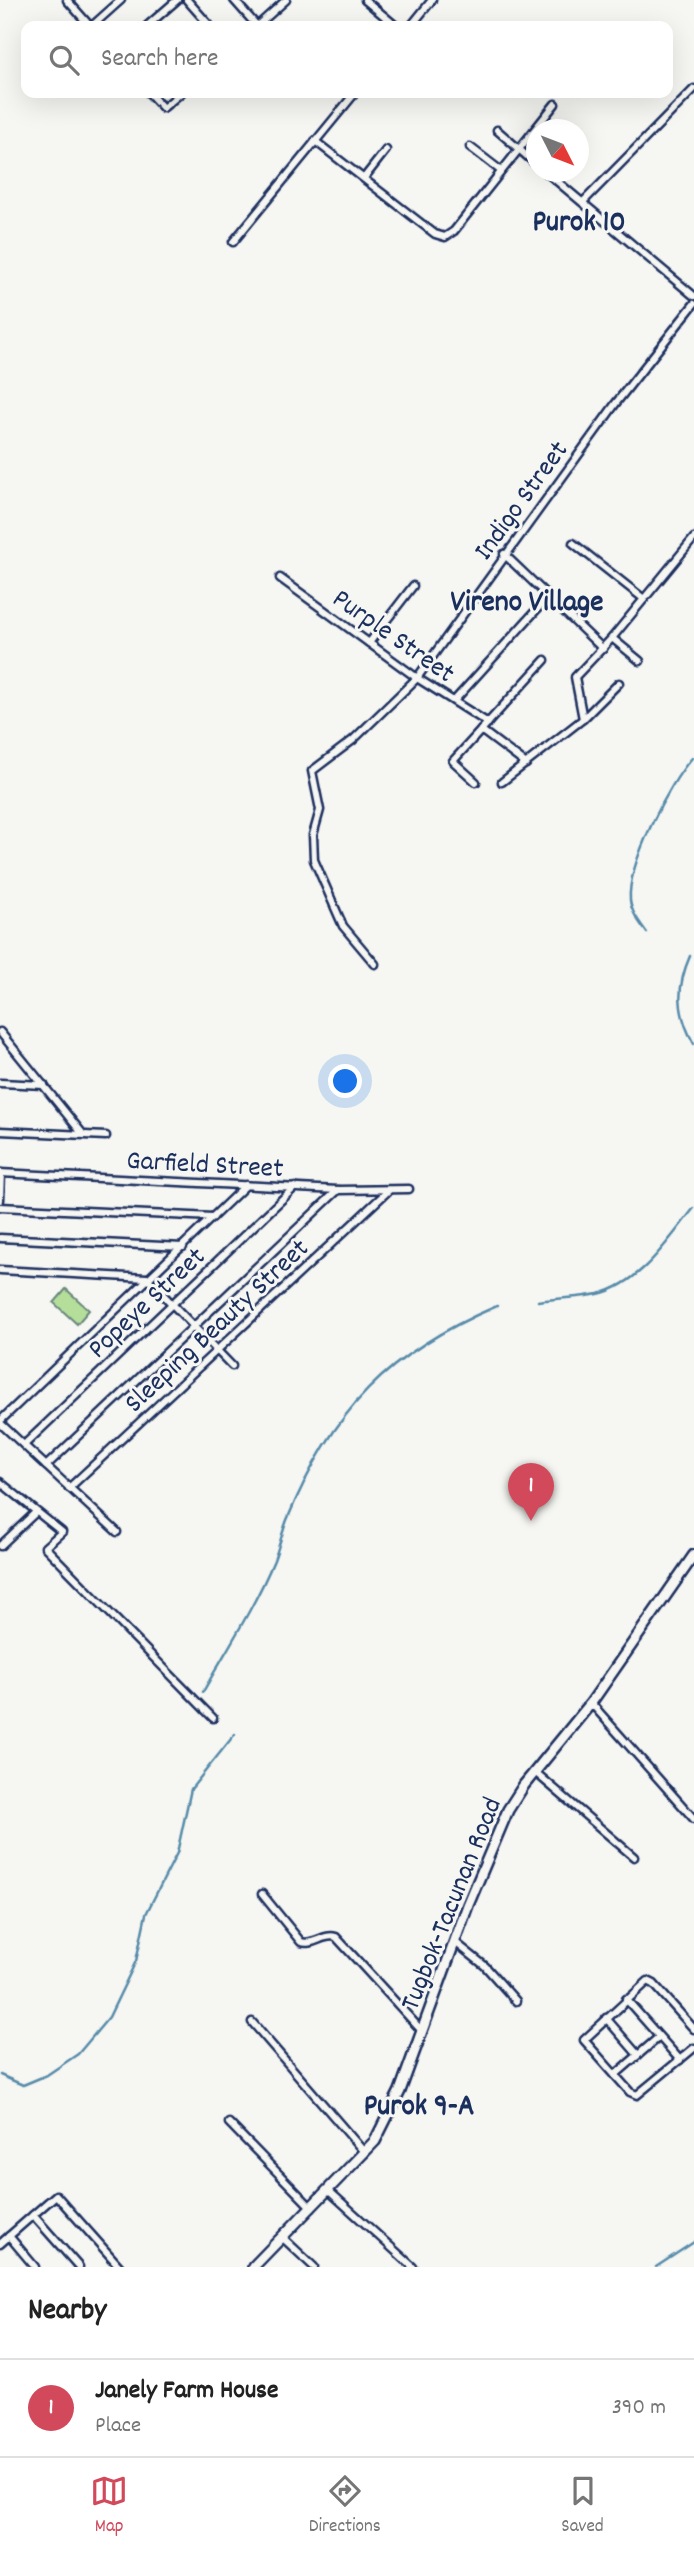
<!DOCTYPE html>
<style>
:root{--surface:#fff;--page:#f6f6f6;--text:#222;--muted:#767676;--line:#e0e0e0;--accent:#d1495b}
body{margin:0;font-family:Dekko,sans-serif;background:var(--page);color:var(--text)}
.compass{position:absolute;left:526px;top:119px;width:63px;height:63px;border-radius:50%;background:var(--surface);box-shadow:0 7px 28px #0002;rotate:132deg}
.you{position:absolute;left:346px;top:1082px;width:24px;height:24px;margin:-18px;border:5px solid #fff;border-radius:50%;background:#1a73e8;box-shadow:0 0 0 10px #1a73e833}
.badge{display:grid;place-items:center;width:46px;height:46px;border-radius:50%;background:var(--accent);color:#fff;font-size:23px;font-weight:700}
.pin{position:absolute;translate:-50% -58px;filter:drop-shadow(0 2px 4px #0008)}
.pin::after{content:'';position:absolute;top:37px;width:24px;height:21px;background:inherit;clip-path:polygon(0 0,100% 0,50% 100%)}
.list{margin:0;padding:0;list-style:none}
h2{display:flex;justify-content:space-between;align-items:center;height:91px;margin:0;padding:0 28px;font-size:30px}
h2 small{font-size:23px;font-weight:400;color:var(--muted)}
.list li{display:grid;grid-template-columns:46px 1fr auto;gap:21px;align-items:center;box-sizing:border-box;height:98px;padding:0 28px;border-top:2px solid var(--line)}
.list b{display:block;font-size:26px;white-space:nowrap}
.list p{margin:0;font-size:23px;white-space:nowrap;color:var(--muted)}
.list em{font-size:23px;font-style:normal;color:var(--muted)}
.icon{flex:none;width:38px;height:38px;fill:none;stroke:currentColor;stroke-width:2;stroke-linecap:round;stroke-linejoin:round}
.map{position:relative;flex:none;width:694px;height:2267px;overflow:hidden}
.search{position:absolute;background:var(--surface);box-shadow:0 7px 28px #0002;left:21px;right:21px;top:21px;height:77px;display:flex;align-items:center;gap:18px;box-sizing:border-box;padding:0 24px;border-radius:14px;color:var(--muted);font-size:26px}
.sheet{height:189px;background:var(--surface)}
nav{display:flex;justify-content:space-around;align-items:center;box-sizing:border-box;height:98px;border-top:2px solid var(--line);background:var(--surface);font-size:19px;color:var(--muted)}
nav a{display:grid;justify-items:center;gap:4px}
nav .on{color:var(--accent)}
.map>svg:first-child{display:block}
.pitch{fill:#b5de9a;stroke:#68867c;stroke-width:2}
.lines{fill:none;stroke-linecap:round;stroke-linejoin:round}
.stream{stroke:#568baa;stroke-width:2.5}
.street-casing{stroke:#1b2f5e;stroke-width:11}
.secondary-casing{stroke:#1b2f5e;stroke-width:14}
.street{stroke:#f6f6f2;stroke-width:6}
.secondary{stroke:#f6f6f2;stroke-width:9}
.labels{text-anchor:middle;stroke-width:6;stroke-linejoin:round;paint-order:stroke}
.street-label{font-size:28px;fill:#1b2f5e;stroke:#f6f6f2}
.neighbourhood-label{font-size:30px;font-weight:bold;fill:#1b2f5e;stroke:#f6f6f2}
</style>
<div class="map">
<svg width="694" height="2267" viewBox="0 0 694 2267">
<rect width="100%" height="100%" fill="#f6f6f2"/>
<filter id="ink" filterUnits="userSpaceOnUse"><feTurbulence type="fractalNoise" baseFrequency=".0143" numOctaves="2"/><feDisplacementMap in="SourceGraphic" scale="14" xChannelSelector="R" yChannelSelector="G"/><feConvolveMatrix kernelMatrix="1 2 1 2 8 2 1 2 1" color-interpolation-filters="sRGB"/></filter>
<g filter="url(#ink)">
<path class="pitch" d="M66,1289L89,1310L77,1324L54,1303Z"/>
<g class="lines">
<g class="stream">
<path d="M647,933C640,923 631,912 630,900C627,865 669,783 692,758"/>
<path d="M690,956C676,988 677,1014 694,1044"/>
<path d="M538,1301C558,1298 578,1298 598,1294C641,1284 668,1240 694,1208"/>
<path d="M203,1692C227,1649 255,1606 274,1560C279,1547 282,1533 287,1520C332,1411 388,1352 497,1306"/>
<path d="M0,2075L23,2085L47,2075L78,2054L109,2017L136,1961L146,1914L177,1853L191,1789L235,1734"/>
<path d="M656,2267L694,2242"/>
</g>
<g class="street-casing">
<g id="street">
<path d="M67,0L90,26"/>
<path d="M187,0L210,26"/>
<path d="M234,0L257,26"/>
<path d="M365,0L396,26"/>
<path d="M92,26L121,0"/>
<path d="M147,26L177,0"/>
<path d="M257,26L286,0"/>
<path d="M411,26L432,0"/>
<path d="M149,93L163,108L181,93"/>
<path d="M497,130L536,164"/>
<path d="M315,141L435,234L445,237L454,231L555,104"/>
<path d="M470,147L500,170"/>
<path d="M546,172L694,296"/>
<path d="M364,178L386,150"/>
<path d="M583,202L694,89"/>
<path d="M233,242L355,93"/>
<path d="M573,543L644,599"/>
<path d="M504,554L603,649"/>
<path d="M280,578L417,678L488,723"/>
<path d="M612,638L640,661"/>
<path d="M369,643L413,586"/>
<path d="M454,701L548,597"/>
<path d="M583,719L575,677L612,638L694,538"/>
<path d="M481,730L526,764"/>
<path d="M476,782L453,761L545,660"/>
<path d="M502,782L583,719L619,683"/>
<path d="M375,964L343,926L314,860L313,835L320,810L312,771L353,740L417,678L616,403L694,304"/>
<path d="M0,1032L82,1133"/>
<path d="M0,1083L44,1085"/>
<path d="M0,1131L106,1136"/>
<path d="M0,1173L338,1190L409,1189"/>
<path d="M0,1200L1,1173"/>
<path d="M0,1207L213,1217"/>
<path d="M0,1238L183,1247"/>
<path d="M0,1270L147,1278L232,1366"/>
<path d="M0,1421L246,1185"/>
<path d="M0,1423L117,1532"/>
<path d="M24,1445L295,1187"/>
<path d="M46,1466L338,1190"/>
<path d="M0,1482L62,1532L45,1547L213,1718"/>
<path d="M69,1488L389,1190"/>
<path d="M0,1546L35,1513"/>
<path d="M591,1703L694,1819"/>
<path d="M535,1772L634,1857"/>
<path d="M262,1894L301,1942C314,1946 324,1933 336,1937L422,2031"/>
<path d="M455,1942L485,1966L516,2001"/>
<path d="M626,1999L680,2060"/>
<path d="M606,2018L638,2055"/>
<path d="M252,2022L365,2153"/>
<path d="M694,2029L654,1984L648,1981L584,2040L630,2092L637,2095L694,2048"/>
<path d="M615,2075L659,2037"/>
<path d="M229,2123L312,2208"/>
<path d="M329,2191L413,2267"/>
<path d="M33,2215L79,2267"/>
<path d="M9,2236L35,2267"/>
<path d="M283,2238L314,2267"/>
<path d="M0,2244L56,2195L120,2267"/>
</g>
</g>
<g class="secondary-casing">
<path id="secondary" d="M253,2267L375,2141L400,2091L468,1905L508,1810L524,1785L591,1703L694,1555"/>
</g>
<use href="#street" class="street"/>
<use href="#secondary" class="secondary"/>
</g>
</g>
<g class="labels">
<g class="street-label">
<text transform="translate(519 499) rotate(-54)" y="10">Indigo Street</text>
<text transform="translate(395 634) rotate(35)" y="10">Purple Street</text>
<text transform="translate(205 1162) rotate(3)" y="10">Garfield Street</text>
<text transform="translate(145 1301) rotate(-43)" y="10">Popeye Street</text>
<text transform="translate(215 1324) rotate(-43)" y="10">Sleeping Beauty Street</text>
<text transform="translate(449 1903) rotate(-68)" y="10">Tugbok-Tacunan Road</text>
</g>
<g class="neighbourhood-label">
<text x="579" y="230">Purok 10</text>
<text x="527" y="610">Vireno Village</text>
<text x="419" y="2114">Purok 9-A</text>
</g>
</g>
</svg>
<svg class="compass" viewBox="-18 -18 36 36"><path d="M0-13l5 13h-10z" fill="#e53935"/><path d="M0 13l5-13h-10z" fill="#767676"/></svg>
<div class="you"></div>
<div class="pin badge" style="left:531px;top:1521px">1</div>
<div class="search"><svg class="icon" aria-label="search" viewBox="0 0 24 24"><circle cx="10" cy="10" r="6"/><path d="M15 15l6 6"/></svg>Search here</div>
</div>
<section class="sheet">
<h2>Nearby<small></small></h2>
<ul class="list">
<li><span class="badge">1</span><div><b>Janely Farm House</b><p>Place</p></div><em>390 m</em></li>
</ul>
</section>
<nav>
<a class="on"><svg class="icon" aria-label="map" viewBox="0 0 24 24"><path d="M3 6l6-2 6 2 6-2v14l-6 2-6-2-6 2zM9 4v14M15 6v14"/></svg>Map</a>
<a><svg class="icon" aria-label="directions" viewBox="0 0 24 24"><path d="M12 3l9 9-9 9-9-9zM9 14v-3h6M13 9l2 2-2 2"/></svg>Directions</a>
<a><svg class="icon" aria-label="saved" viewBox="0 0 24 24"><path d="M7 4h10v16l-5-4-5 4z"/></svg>Saved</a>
</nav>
